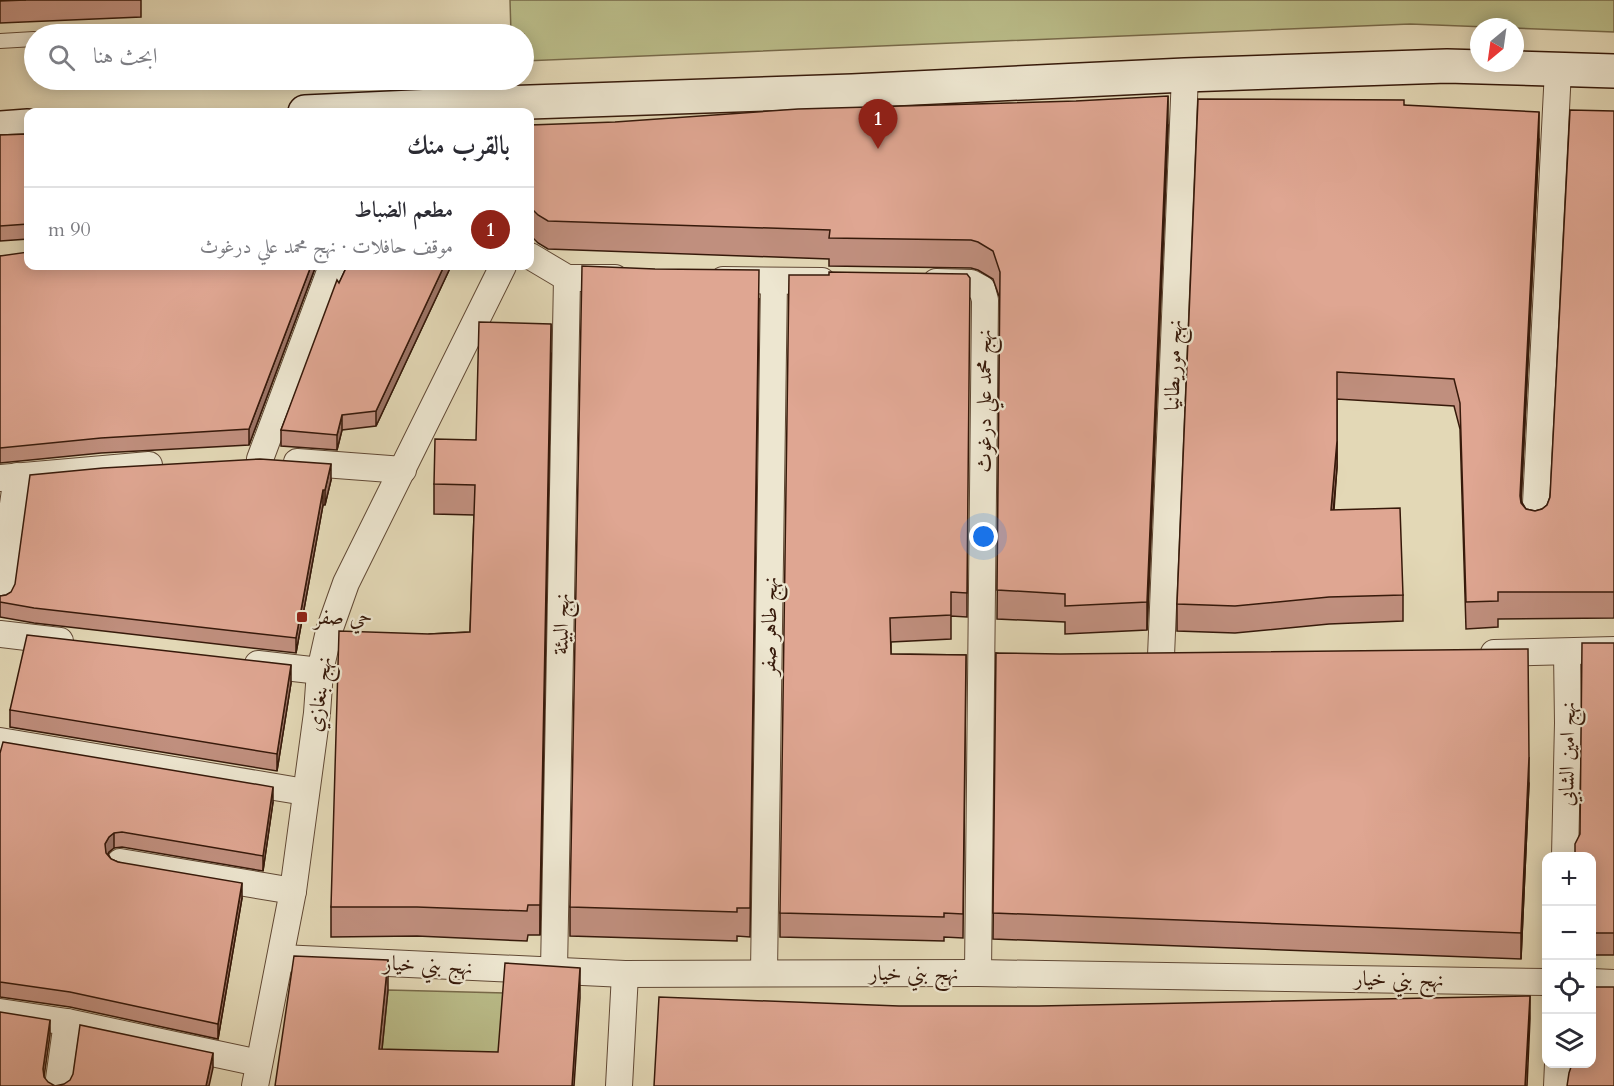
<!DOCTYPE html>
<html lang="ar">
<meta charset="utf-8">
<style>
:root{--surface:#fff;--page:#f2f2f3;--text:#2b2b33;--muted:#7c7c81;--line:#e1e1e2;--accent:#8f2418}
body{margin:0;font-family:Cardo,Amiri,serif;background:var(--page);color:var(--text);direction:rtl}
.controls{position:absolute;right:18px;bottom:18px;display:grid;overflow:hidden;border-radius:12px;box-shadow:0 3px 15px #0003}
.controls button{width:54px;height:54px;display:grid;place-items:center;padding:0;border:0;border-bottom:2px solid var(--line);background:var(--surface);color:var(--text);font:30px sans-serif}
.compass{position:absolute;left:1470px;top:18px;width:54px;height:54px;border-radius:50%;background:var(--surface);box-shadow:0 3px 15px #0003;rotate:209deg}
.you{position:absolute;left:984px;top:537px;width:21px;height:21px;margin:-15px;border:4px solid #fff;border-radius:50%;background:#1a73e8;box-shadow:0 0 0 9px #1a73e833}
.badge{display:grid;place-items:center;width:39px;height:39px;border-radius:50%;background:var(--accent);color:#fff;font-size:20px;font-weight:700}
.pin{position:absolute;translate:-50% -50px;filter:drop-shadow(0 2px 3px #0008)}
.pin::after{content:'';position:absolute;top:32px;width:21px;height:18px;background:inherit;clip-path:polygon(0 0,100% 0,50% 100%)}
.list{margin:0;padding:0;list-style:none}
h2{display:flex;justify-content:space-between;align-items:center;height:78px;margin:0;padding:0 24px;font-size:26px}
h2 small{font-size:20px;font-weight:400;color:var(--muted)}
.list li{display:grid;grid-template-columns:39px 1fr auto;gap:18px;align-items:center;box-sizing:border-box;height:84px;padding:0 24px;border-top:2px solid var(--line)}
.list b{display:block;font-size:22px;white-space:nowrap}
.list p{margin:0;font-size:20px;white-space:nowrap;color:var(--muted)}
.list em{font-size:20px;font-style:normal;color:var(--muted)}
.icon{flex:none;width:33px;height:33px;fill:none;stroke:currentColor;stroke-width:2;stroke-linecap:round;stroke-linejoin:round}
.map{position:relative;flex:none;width:1614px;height:1086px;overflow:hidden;direction:ltr}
.search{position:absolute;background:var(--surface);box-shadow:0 3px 15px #0003;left:24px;top:24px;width:510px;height:66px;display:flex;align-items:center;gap:15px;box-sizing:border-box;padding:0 21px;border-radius:33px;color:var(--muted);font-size:22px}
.panel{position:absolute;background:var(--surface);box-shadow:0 3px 15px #0003;left:24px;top:108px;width:510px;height:162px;border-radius:12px;direction:rtl}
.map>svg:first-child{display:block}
.green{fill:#babc89;stroke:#786a4a;stroke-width:1.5}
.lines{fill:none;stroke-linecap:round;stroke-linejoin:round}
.lane-casing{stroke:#614935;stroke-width:16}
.street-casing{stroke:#614935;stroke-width:28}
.secondary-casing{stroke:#36190a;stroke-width:36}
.lane{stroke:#ede6d0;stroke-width:14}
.street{stroke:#ede6d0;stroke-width:26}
.secondary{stroke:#ede6d0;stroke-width:33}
.wall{fill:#c08f7e;stroke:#36190a;stroke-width:1.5}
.shaded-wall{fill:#9c7466;stroke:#36190a;stroke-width:1.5}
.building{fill:#dfa692;stroke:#36190a;stroke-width:1.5}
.poi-dot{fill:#8f2418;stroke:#ede6d0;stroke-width:2}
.labels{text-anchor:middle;stroke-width:4.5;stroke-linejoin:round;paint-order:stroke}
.street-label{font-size:21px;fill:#36190a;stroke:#ede6d0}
.poi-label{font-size:21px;fill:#36190a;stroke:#ede6d0;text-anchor:start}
</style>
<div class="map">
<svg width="1614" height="1086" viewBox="0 0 1614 1086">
<rect width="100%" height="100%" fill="#e3d8b6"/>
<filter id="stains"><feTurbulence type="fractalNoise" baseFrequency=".00333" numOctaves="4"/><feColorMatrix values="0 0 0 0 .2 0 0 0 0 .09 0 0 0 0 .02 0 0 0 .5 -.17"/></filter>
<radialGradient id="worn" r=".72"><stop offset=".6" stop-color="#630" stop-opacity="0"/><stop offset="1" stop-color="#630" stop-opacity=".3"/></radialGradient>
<g class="green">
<path d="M510,0H1614V32L1410,24L524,61V34H511Z"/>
<path d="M388,990L505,993L498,1082L379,1079Z"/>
</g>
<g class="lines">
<g class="lane-casing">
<g id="lane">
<path d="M115,34L140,33"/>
<path d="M0,41L34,39"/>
</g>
</g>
<g class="street-casing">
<g id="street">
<path d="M530,256L567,278H615"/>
<path d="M723,280L822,281"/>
<path d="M936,282L971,283L982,289L985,300L978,973"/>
<path d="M260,459L332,266"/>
<path d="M297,462L403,470"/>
<path d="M0,478L149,465"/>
<path d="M1535,523L1558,70"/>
<path d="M0,597L17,476"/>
<path d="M0,634L60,641"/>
<path d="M1494,653L1614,650"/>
<path d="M1161,656L1185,75"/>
<path d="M258,664L320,671"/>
<path d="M0,741L305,792"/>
<path d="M1565,856L1568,723L1567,652"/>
<path d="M120,862L293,891"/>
<path d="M281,958L625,974L978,973L1546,982"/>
<path d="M554,970L567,278"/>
<path d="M764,972L774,281"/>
<path d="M1592,982L1614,983"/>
<path d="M0,1012L67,1022L259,1063"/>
<path d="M58,1086L67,1022"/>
<path d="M255,1086L293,891L317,713L320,671L329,631L346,583L503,266"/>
<path d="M619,1086L625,974"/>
<path d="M1557,1086L1558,1064"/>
</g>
</g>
<g class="secondary-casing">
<g id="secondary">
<path d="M305,112L499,103L852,91L1185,75L1447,66L1614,71"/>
<path d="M0,128L28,126"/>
</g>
</g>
<use href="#lane" class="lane"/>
<use href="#street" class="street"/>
<use href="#secondary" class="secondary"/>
</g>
<g class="wall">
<path d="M0,0H141V17L0,23Z"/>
<path d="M1404,105L1539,139L1521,501L1526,509L1535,511L1542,509L1547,505L1550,497L1614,111V618L1498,619V627L1466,629L1460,429L1454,406L1337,399V467L1334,510L1403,595V621L1329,624L1235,633L1177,631V604Z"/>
<path d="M530,125H1168L1147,630L1065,634V622L997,619L1000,299L993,279L978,270L971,268L829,266V259L548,249L538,243L530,235Z"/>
<path d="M28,134V239L0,241V135Z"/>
<path d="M0,256L315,266V268L249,445L101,453L0,463Z"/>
<path d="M347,266H451L376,426L342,430L337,450L281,446V430L339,283Z"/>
<path d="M967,274V617L951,616V639L891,642V654L966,655L963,938L944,937V941L780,937V913Z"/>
<path d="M759,298L750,937L737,936V941L570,936V907Z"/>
<path d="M551,354L540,935H528L527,941L417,936L331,937V907L429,634L470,632L474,515L434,514V484L476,440Z"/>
<path d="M331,480L325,505H323L296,653L34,623L0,617V596L6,595Z"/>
<path d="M1614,643V955H1592V856L1580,834Z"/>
<path d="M996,653L1529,783L1521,959L993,939Z"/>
<path d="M291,683L277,771L10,727V710Z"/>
<path d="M0,753L273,802L263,871L122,847L114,848L109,852L108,854L111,859L118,862L242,898L218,1039L70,1007L0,997Z"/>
</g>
<g class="shaded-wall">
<path d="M1168,96V125L1147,630V602Z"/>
<path d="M1539,112V139L1520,522V496Z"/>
<path d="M311,266H315V268L249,445V429Z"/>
<path d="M444,266H451L376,426V411Z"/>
<path d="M551,324V354L540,935V905Z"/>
<path d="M342,415V430L337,450V435Z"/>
<path d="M1337,441V467L1331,537V510Z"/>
<path d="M331,464V480L325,505V490Z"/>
<path d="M323,490V505L296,653V638Z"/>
<path d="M291,665V683L277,771V754Z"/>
<path d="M1529,757V783L1521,959V933Z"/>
<path d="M273,787V802L263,871V856Z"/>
<path d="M114,833V848L109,852L105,859V844L109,837Z"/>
<path d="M242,883V898L218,1039V1024Z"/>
<path d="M388,960V990L379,1079V1049Z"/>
<path d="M580,968V998L574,1086H572Z"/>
<path d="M1530,996V1019L1527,1086H1525Z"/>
<path d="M50,1020V1035L43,1084V1069Z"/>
<path d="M213,1053V1068L209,1086H206Z"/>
</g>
<g class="building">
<path d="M0,0H26L0,1Z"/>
<path d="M1168,96L1147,602L1065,606V594L997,590L1000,272L993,251L978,242L971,240L829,238L830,230L548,221L538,215L530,207V125L615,122L798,109L1076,101Z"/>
<path d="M1198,99L1404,100V105L1539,112L1520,496L1521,503L1526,509L1535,511L1542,509L1547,505L1550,497L1570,110L1614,111V592H1498V601L1466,602L1460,403L1454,379L1337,372V441L1331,510L1400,508L1403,595L1329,597L1235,606L1177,604Z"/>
<path d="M28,134V224L0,226V135Z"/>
<path d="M28,252V266H311L249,429L101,438L0,448V256Z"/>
<path d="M347,266H444L376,411L342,415L337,435L281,430L337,280L339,283Z"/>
<path d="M582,266L655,269L759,270L750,908H737V912L570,907Z"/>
<path d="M829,272L967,274L970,278L967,593L951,592V615L890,618L891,654L966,655L963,914L944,913V917L780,913L789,275H829Z"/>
<path d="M479,322L551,324L540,905H528L527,911L417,907H331L339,631L429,634L470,632L475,485L434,484L435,439L476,440Z"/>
<path d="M260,459L331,464L325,490H323L296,638L34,608L0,602V596L6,595L11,592L15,584L30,475L103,468Z"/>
<path d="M27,635L291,665L277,754L10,710Z"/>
<path d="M1582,643H1614V933H1592V856H1575V844L1580,834Z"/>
<path d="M1528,649L1529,757L1521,933L993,913L996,653L1060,654Z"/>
<path d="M3,742L273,787L263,856L122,832L114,833L109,837L105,844L106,853L111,859L118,862L242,883L218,1024L70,992L0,982V753Z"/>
<path d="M294,956L388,960L379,1049L498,1052L505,963L580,968L572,1086H275Z"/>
<path d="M1592,987H1614V1086H1567L1569,1073L1572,1064H1592Z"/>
<path d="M1530,996L1525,1086H654L659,997L899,1006H1039Z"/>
<path d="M0,1012L50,1020L43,1069L44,1077L48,1082L55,1086L64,1084L70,1080L73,1074L80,1025L213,1053L206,1086H0Z"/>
</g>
<rect class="poi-dot" x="296" y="611" width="12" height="12" rx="3"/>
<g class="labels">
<g class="street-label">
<text transform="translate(1173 365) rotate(-88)" y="7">نهج موريطانيا</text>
<text transform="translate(984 401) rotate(-90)" y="7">نهج محمد علي درغوث</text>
<text transform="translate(561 624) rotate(-89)" y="7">نهج البيئة</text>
<text transform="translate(769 626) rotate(-89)" y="7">نهج طاهر صفر</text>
<text transform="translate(319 694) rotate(-82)" y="7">نهج بنغازي</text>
<text transform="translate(1567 754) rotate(-89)" y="7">نهج امين الشابي</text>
<text transform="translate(428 965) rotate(3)" y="7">نهج بني خيار</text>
<text x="914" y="980">نهج بني خيار</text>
<text transform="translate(1399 979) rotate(1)" y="7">نهج بني خيار</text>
</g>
<g class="poi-label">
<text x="314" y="624">حي صفر</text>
</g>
</g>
<rect width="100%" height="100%" filter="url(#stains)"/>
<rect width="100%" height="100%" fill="url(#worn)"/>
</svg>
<div class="controls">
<button>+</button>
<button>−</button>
<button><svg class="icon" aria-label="locate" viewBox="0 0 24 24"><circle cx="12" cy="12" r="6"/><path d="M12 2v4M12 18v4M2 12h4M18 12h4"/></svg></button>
<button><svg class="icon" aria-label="layers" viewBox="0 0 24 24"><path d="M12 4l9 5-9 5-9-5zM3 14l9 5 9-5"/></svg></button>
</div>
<svg class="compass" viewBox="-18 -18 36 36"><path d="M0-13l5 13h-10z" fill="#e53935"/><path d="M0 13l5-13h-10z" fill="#7c7c81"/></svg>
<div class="you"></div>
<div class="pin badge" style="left:878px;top:149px">1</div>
<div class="search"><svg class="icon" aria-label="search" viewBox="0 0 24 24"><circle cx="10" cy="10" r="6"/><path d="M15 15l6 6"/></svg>ابحث هنا</div>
<section class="panel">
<h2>بالقرب منك<small></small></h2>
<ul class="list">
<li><span class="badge">1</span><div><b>مطعم الضباط</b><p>موقف حافلات · نهج محمد علي درغوث</p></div><em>90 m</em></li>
</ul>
</section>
</div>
